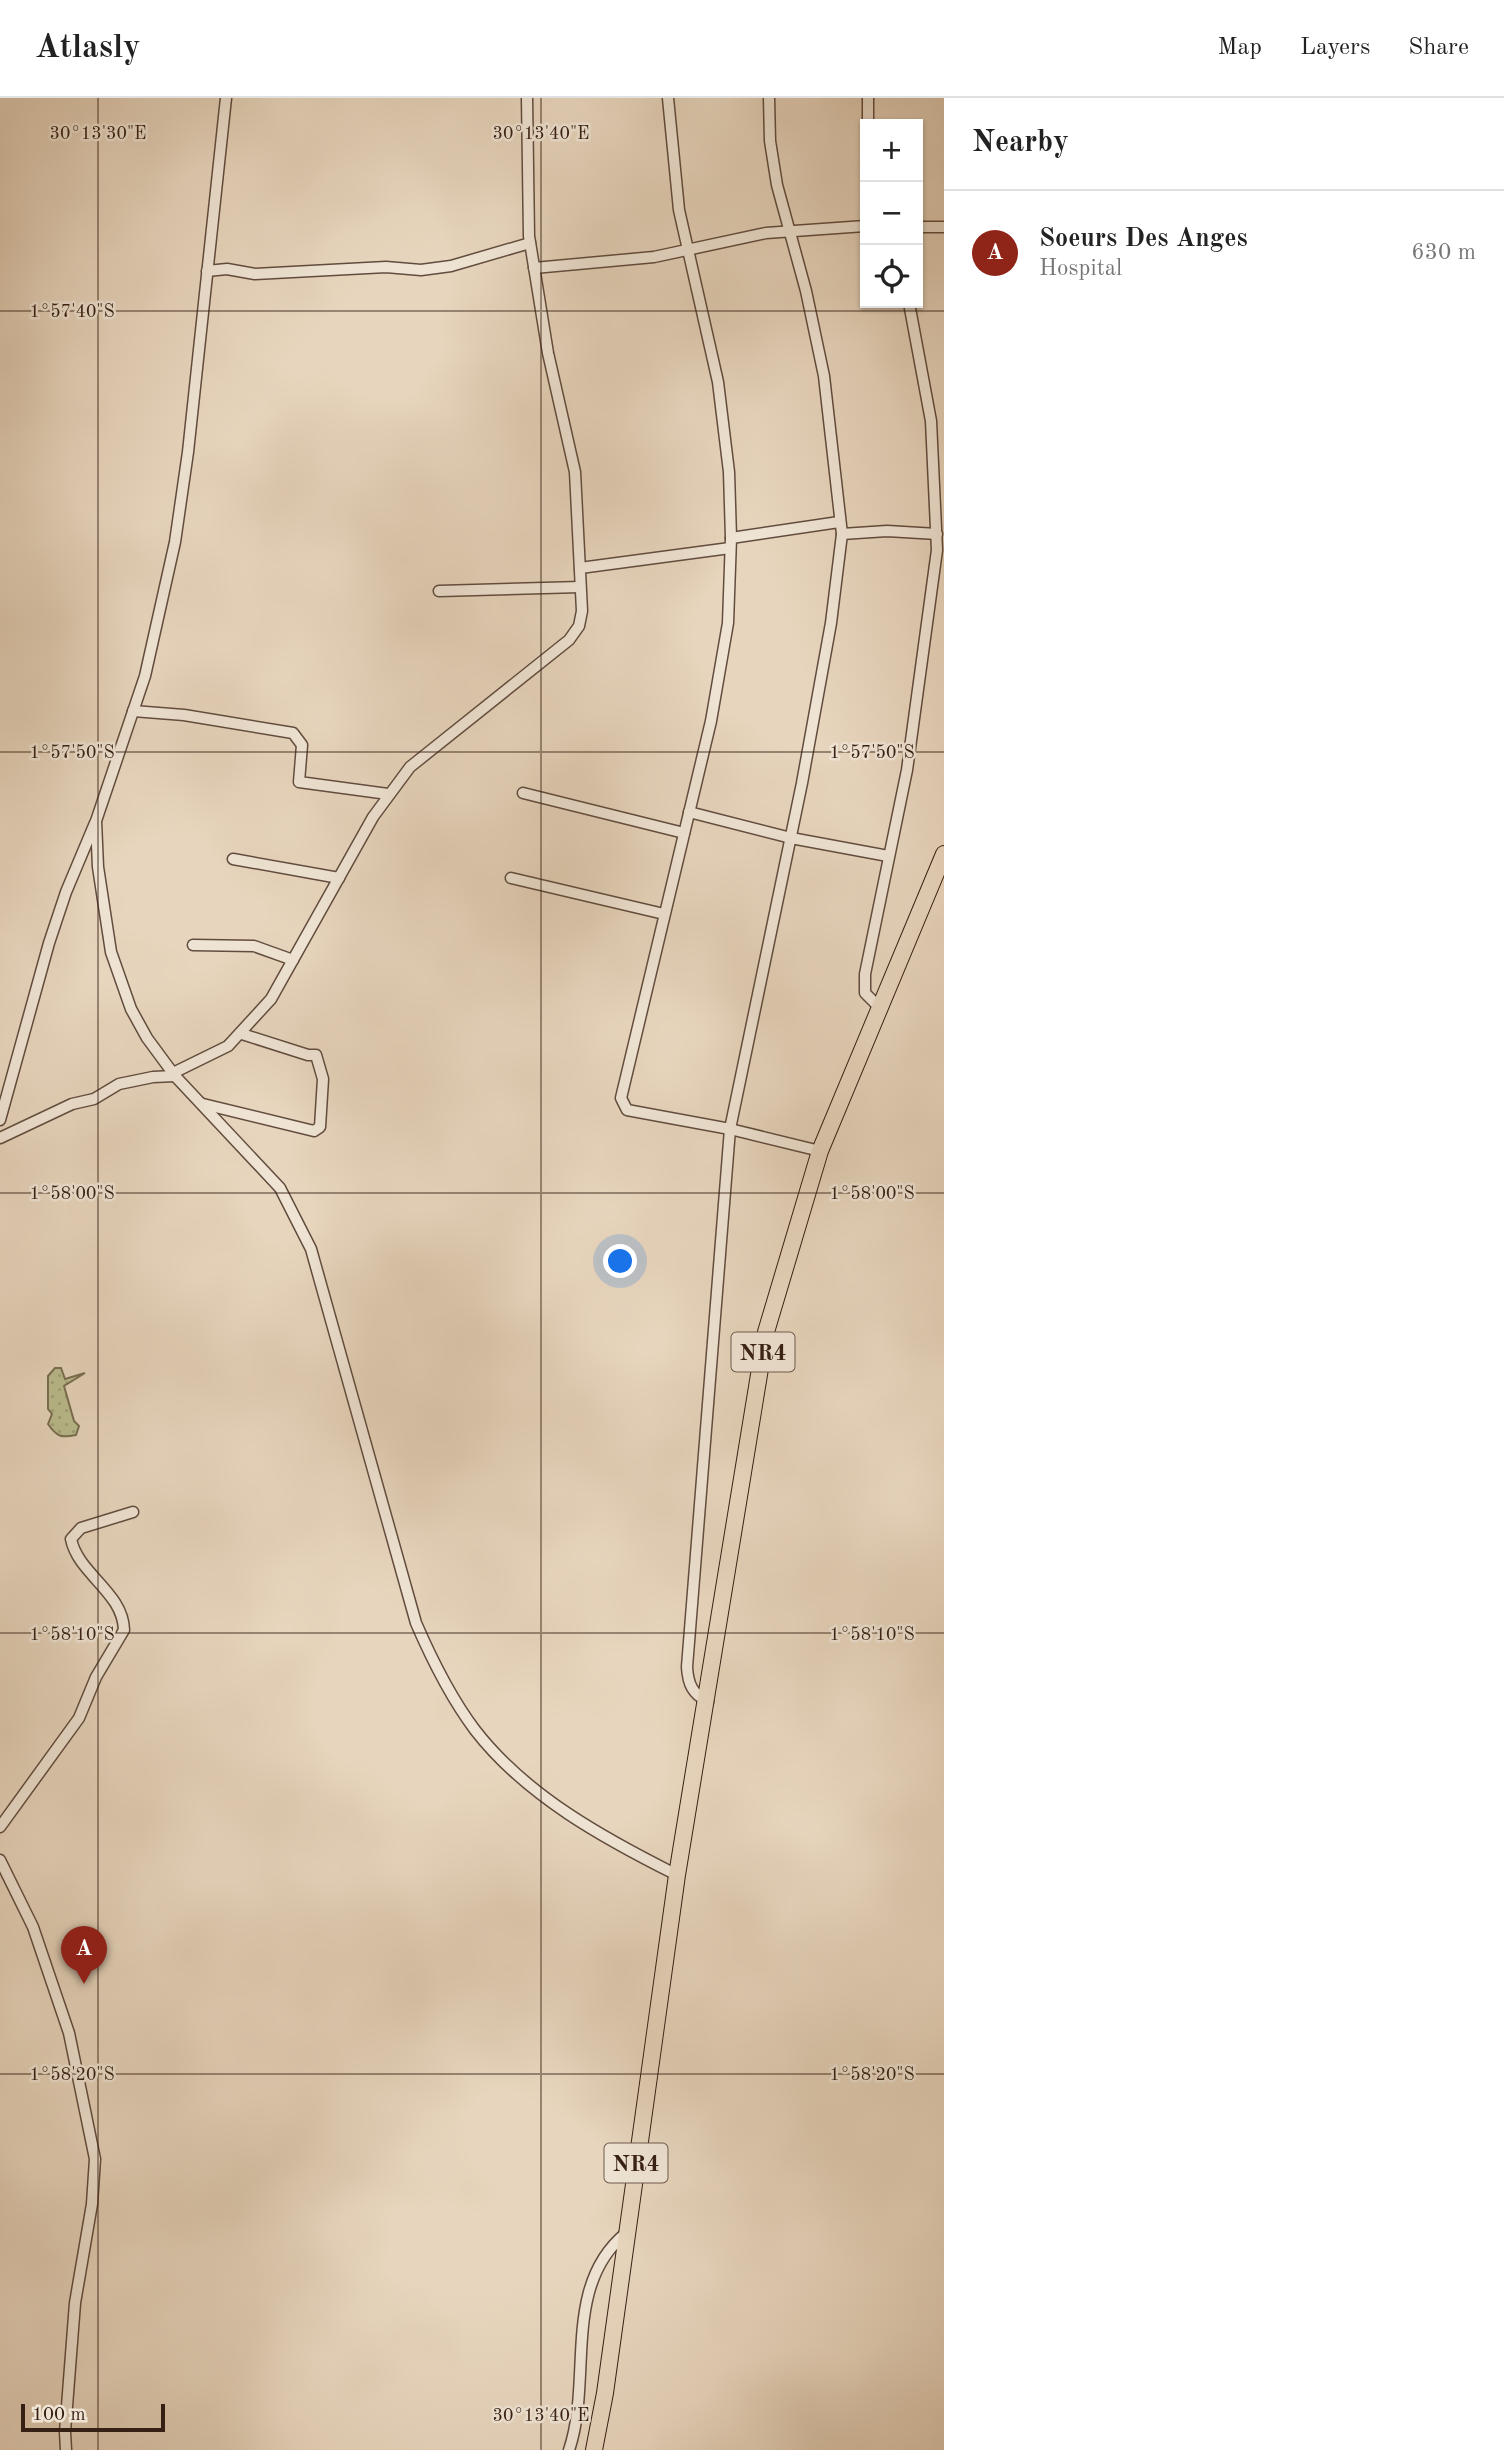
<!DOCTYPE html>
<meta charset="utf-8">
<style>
:root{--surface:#fff;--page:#f2f2f2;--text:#222;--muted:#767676;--line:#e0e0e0;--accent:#8f2418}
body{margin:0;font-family:"Old Standard TT",serif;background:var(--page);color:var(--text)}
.controls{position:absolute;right:21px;top:21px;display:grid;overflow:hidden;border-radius:0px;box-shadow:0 2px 5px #0004}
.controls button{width:63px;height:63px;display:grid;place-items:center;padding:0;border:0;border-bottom:2px solid var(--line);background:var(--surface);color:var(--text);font:35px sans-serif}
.scale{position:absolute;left:21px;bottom:18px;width:144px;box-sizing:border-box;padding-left:7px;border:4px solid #361f13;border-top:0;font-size:19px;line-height:24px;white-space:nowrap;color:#361f13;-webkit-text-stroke:5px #efe4d4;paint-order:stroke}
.you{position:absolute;left:621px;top:1164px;width:24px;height:24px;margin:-18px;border:5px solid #fff;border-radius:50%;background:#1a73e8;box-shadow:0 0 0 10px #1a73e833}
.badge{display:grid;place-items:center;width:46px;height:46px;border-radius:50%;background:var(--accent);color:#fff;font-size:23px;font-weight:700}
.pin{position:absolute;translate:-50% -58px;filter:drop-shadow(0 2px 4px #0008)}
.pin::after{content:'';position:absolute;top:37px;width:24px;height:21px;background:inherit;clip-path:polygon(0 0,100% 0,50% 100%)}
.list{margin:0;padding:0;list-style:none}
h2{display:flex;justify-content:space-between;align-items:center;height:91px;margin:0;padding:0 28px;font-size:30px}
h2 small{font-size:23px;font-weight:400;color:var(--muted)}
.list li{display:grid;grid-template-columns:46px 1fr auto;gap:21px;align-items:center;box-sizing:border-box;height:126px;padding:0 28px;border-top:2px solid var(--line)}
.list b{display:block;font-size:26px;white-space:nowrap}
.list p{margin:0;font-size:23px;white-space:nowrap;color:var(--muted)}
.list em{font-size:23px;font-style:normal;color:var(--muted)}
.icon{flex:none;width:38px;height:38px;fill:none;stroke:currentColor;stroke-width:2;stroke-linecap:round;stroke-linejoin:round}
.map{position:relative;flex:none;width:944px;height:2352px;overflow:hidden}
header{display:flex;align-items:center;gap:42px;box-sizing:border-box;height:98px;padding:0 35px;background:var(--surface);border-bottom:2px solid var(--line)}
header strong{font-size:33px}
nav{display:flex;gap:38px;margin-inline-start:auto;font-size:24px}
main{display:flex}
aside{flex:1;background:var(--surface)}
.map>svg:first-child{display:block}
.grass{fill:url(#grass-dots);stroke:#786e50;stroke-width:2}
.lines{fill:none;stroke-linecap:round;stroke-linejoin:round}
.minor-casing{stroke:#624c3e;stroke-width:13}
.highway-casing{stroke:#361f13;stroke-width:18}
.minor{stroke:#efe4d4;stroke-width:10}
.highway{stroke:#e7d5bd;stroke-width:16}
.ticks{fill:none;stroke:#361f13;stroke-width:2;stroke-opacity:0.45}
.labels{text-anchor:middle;stroke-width:5;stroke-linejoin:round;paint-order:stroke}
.shield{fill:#efe4d4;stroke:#6e5a4d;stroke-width:2}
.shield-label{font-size:23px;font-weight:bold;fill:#361f13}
.ticks-label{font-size:18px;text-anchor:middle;fill:#361f13;stroke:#efe4d4;stroke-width:5;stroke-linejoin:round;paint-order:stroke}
</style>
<header>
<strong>Atlasly</strong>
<nav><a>Map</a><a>Layers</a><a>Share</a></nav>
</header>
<main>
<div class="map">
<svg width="944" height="2352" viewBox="0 0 944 2352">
<defs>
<pattern id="grass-dots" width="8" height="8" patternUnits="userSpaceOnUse" patternTransform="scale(1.75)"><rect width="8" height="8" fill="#babc8e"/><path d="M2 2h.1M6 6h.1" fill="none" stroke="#a0a17a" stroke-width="1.8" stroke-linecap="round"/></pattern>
</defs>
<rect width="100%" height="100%" fill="#e7d5bd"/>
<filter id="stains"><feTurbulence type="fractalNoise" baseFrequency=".00286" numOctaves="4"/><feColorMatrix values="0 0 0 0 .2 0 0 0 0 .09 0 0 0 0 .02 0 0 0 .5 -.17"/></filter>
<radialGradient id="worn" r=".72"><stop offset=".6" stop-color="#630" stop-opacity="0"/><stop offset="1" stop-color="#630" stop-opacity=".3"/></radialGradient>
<path class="grass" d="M55,1270H61L65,1281L85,1275L64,1288L74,1323L79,1328L76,1337C61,1340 57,1339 48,1326L52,1316L48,1311V1278Z"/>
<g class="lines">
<g class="minor-casing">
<g id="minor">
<path d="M226,0L188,354L175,444L145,578L96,723L98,769L111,854L131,911L147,940L175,978L280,1090L311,1151L416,1525C432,1562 451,1600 475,1632C526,1698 605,1741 677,1777"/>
<path d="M668,0L679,112L718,284L729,374L731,440"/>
<path d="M868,26V0"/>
<path d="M918,129H944"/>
<path d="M534,170L654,159L766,135L865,128"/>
<path d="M207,173L227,171L255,176L386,169L421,172L451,168L530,145"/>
<path d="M842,436L887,433L937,436"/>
<path d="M580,470L730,450"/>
<path d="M439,493L580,489"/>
<path d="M133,613L184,617L293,635L302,647L299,684L388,696"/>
<path d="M523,695L684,735"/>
<path d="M689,714L791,740L888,758"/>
<path d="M233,761L339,780"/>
<path d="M511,780L664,816"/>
<path d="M193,847L254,848L293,862"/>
<path d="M879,909L865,895V876L907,672L937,452L931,323L909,205"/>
<path d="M173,975L228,948L271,901L373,719L410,669L569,542L579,528L582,513L575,374L548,255L529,138L527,0"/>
<path d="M203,1006L314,1033L320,1029L323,981L316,957H308L242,936"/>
<path d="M0,1022L49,845L66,794L95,725"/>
<path d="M0,1040L72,1006L94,1001L119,986L153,979L175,978"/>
<path d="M820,1053L730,1031L627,1012L621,1000L711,623L728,525L731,440L839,424"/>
<path d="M708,1604C693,1596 688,1587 687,1569L730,1031L802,685L831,525L842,436L824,278L806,193L777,87L770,43L769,0"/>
<path d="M0,1729L79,1620L96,1579L124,1532C123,1494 78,1476 71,1441L81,1430L133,1414"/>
<path d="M0,1762L33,1829L69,1935L95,2061L92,2106L75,2205L65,2334L66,2352"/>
<path d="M569,2352C593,2282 561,2188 626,2135"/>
</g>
</g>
<g class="highway-casing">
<path id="highway" d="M594,2352L605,2295L677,1777L766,1234L820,1053L944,756"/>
</g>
<use href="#minor" class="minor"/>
<use href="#highway" class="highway"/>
</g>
<path class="ticks" d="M98,0V2352M541,0V2352M0,213H944M0,654H944M0,1095H944M0,1535H944M0,1976H944"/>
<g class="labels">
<g class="shield">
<rect x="731.5" y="1234.5" width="63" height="39" rx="5"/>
<rect x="604.5" y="2045.5" width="63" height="39" rx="5"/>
</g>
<g class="shield-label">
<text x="763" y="1262">NR4</text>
<text x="636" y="2073">NR4</text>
</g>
</g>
<g class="ticks-label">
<text x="98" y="41">30°13'30"E</text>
<text x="541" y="41">30°13'40"E</text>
<text x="72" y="219">1°57'40"S</text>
<text x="72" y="660">1°57'50"S</text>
<text x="872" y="660">1°57'50"S</text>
<text x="72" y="1101">1°58'00"S</text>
<text x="872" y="1101">1°58'00"S</text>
<text x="72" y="1542">1°58'10"S</text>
<text x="872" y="1542">1°58'10"S</text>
<text x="72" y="1982">1°58'20"S</text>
<text x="872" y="1982">1°58'20"S</text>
<text x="541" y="2323">30°13'40"E</text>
</g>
<rect width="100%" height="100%" filter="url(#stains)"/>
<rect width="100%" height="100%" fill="url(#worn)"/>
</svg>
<div class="controls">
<button>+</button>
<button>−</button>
<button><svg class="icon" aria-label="locate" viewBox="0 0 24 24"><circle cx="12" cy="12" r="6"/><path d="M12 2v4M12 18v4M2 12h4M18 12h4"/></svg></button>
</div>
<div class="scale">100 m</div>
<div class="you"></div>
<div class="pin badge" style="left:84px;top:1886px">A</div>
</div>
<aside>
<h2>Nearby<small></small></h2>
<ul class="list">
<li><span class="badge">A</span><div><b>Soeurs Des Anges</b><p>Hospital</p></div><em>630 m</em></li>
</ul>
</aside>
</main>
